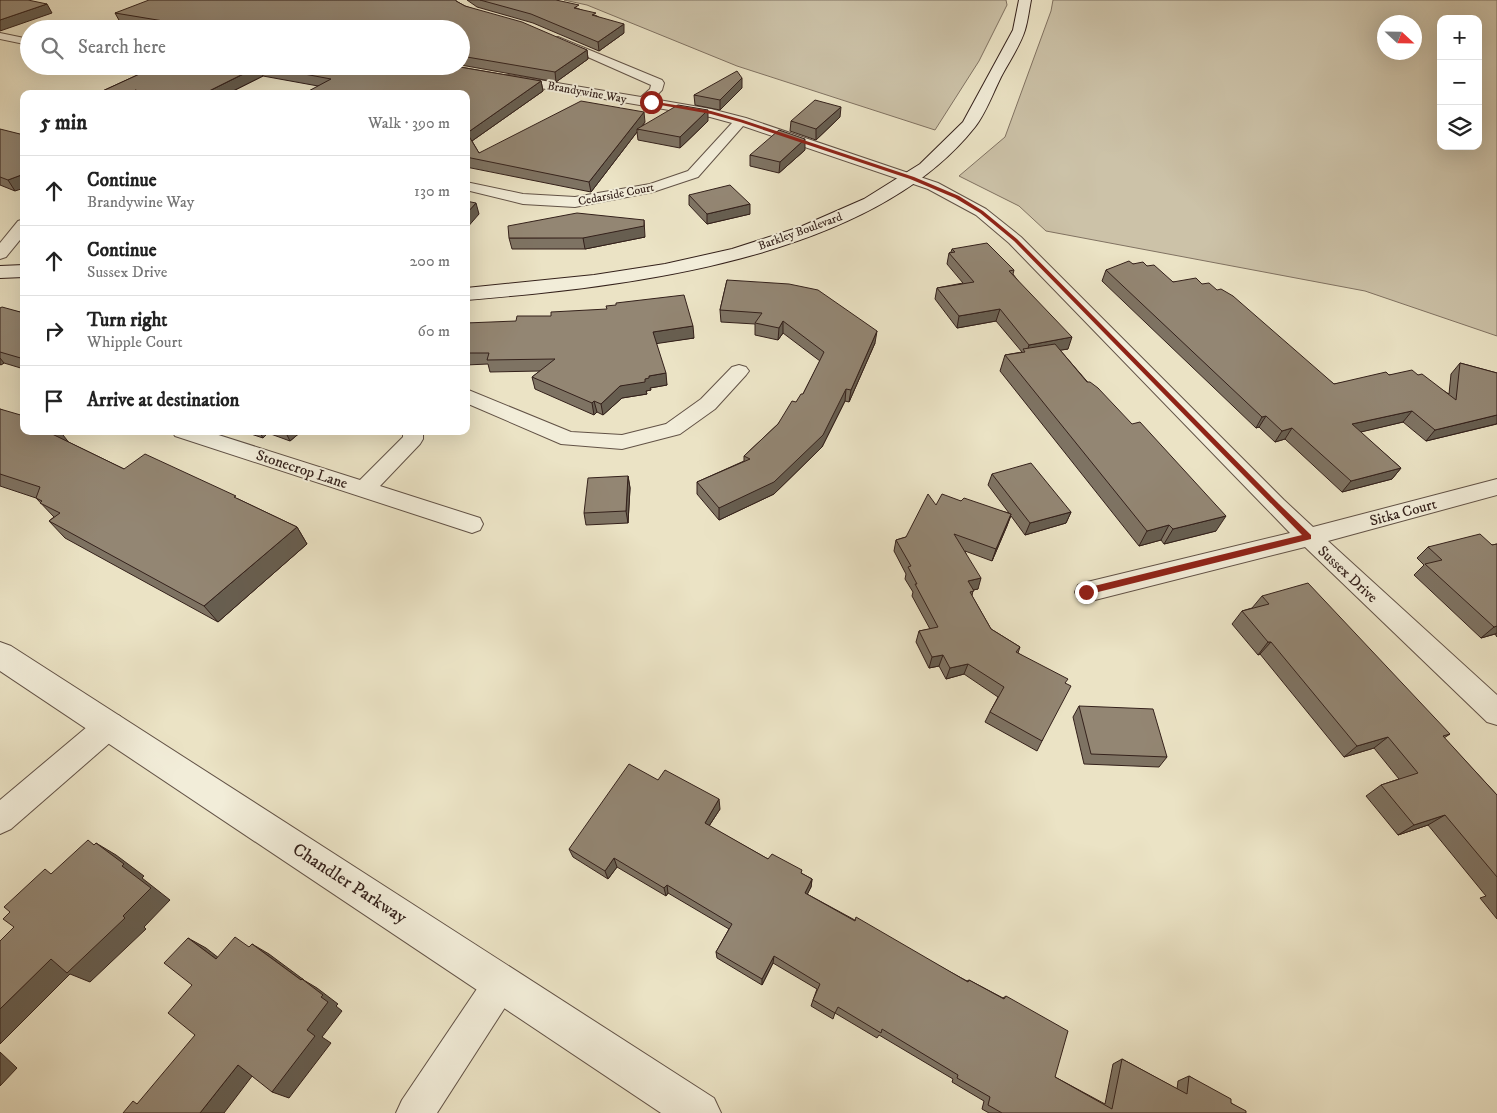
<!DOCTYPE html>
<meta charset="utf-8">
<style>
:root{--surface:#fff;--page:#f6f6f6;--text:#222;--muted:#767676;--line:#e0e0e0}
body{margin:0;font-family:"IM FELL DW Pica",serif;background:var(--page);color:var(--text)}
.controls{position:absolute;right:15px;top:15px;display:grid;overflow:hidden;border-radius:10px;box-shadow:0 5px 20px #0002}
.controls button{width:45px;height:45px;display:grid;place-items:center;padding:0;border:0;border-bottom:1px solid var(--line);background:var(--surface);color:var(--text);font:25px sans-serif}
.compass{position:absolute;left:1377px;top:15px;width:45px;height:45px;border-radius:50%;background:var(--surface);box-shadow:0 5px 20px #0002;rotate:112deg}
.stop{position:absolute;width:15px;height:15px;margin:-11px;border:4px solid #8f2418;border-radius:50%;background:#fff}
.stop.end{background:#8f2418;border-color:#fff;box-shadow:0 1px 5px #0008}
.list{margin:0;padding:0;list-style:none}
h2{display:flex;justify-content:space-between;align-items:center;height:65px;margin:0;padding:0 20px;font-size:21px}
h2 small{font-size:16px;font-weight:400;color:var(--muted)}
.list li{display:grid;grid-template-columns:32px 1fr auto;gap:15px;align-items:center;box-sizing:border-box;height:70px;padding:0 20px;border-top:1px solid var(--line)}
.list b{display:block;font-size:19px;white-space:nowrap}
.list p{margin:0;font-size:16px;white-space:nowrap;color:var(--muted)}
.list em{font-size:16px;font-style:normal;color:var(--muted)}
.icon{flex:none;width:28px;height:28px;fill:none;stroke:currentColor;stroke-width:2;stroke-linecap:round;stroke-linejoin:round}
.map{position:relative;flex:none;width:1497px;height:1113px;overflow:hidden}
.search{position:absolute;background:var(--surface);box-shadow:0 5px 20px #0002;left:20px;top:20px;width:450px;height:55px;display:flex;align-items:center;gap:12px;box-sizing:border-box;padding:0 18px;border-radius:28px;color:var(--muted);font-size:19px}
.panel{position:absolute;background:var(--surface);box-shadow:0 5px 20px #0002;left:20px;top:90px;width:450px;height:345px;border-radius:10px}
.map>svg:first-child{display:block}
.green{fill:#ccc2a8;stroke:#807262;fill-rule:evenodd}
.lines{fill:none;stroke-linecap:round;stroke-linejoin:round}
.minor-casing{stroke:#625246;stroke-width:2}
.tertiary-casing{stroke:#625246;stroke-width:2}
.secondary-casing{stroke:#34211b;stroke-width:2}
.minor{fill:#f2edd9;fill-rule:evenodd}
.tertiary{fill:#f2edd9;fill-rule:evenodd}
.secondary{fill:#f2edd9;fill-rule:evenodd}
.wall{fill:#7e7363;stroke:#34211b}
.shaded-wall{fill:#675e50;stroke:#34211b}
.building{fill:#938673;stroke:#34211b}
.route{fill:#8f2418}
.labels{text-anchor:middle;stroke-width:4;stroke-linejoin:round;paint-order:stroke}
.far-street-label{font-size:12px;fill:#34211b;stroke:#f2edd9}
.street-label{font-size:15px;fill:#34211b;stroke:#f2edd9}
.near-street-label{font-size:18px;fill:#34211b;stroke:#f2edd9}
</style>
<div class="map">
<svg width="1497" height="1113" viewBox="0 0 1497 1113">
<rect width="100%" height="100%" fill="#ebe3c5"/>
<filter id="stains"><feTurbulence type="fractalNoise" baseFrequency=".004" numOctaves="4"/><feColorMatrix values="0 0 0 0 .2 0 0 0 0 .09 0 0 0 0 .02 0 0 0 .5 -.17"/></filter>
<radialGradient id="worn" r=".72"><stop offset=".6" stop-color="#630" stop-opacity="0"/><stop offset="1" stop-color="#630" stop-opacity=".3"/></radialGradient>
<g class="green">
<path d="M564,0H1006L1007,5L979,61L935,130L737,66L587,5Z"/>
<path d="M1053,0H1497V336L1365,291L1046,231L1019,206L959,176L1005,137L1051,11ZM1441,19H1478V146H1441ZM1414,22V52H1384V22Z"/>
</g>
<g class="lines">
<g class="minor-casing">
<g id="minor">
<path d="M0,33L29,39V45L0,39Z"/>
<path d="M558,37L662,80L664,83L662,90L653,99L711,109L746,118L938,183L986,209L1021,237L1284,500L1313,527L1497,479V495L1328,541L1497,695V725L1487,722L1305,547L1087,602L1078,599L1075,592L1078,585L1087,582L1290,533L1009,243L976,215L928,189L743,126L698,177L653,192L575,207L523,204L466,190V182L523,194L575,197L650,184L688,171L732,123L710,117L505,82L503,79L505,76L509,75L641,97L650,89L651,85L554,42L552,40L554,38Z"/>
<path d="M24,219V235L6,257L0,259V243L18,221Z"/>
<path d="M739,365L746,367L749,371L746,375L715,409L680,434L622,449L561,444L466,403V389L571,432L622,435L666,424L701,399L732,367Z"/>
<path d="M172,431H206L360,480L403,437V431H423V439L420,444L380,486L480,518L483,524L480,530L472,533L175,436Z"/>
<path d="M110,713L120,716L124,725L120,734L11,829L0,834V800L100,716Z"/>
<path d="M501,966L513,971L518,983L513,995L437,1113H396L402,1100L489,971Z"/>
</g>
</g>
<g class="tertiary-casing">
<path id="tertiary" d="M0,642L11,646L714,1098L721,1113H661L0,671Z"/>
</g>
<g class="secondary-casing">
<g id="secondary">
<path d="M1019,0H1031C1029,10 1028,20 1025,30C1020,46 1009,62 1001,77C993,93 986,113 975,127C870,260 624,287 466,300V288L594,275L665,264L732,249L800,227L864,199L920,164L963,122L1013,30Z"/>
<path d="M24,265V277L0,278V266Z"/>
</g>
</g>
<use href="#minor" class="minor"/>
<use href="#tertiary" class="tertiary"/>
<use href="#secondary" class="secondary"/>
</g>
<g class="wall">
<path d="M467,0H556L597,16L624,33L599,51L533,23L477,7Z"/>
<path d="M456,1L465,6L587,50L588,59L556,82L461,65V29H159L120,22L115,13Z"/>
<path d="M157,66H454L541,81L543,91L472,141L479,153L645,122L642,126L708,121L680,148L638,140L637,132L591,192L466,167V94L318,86L263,76L227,94H96Z"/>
<path d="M742,88L720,110L695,105L694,95Z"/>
<path d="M840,117L816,140L790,131L791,121Z"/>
<path d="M0,129L15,191L0,185Z"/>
<path d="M805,150L779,173L750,166V155Z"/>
<path d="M689,195L750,214L707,224L689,205Z"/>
<path d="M645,237L585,249H512L509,238Z"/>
<path d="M952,249L1014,270L1013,274L1068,349L1060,350L1216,531L1164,544L1161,540L1139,546L1000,371L1005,355L1022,352L996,321L957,328L935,299L937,288L963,283L947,264L949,253L951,252Z"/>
<path d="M1133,264L1147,266L1173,282L1202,284L1334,384L1389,375H1418L1449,394L1451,374L1460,363L1497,373V424L1426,441L1403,422L1360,432L1401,468L1392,479L1342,492L1285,439L1275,442L1259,427L1256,428L1102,281L1106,270Z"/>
<path d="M727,280L875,343L849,402L845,401L822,447L774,494L719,520L697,494V482L744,461V456L778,424L803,394L820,361L783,333L778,340L755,335V324L721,322L720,310Z"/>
<path d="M0,308L24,313V369L4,363L0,365Z"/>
<path d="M466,323L694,338L656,343L667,385L650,388L651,390L646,391L647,394L622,398L603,415L597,412L594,415L535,389L532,377L540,371L490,372L488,364L466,365Z"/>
<path d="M0,409L124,469L238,499L297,527L307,544L218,622L65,538L49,521L54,517L36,498L0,486Z"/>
<path d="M242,431H302L290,441L268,433L263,438Z"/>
<path d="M992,474L1071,512L1066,523L1025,535L1011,516L992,561L965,551L978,589L973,590L972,596L991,629L1020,647L1018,653L1065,683L1042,741L1037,751L985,722L990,712L998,697L964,674L946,679L939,666L929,668L916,642L919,631L930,629L912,596L913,592L905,579L906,574L894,551L896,540L906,537L936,505L961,501L1009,513L988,485Z"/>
<path d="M628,476L630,488L628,523L586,525L584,513Z"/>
<path d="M1497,544V637L1495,634L1481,638L1414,575L1424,565L1417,558L1428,547L1492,545Z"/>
<path d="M1262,596L1450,734L1444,738L1497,795V919L1480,898L1486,896L1428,825L1398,835L1366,796L1381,785L1399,779L1374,748L1344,757L1260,654L1258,655L1232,624L1242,611L1252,608Z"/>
<path d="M1079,706L1167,757L1159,767L1084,764L1073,717Z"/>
<path d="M658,780L720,809L709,826L768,859L801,873L812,879L811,887L807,894L967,981L969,980L1003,998L1006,996L1055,1077L1105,1104L1113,1064L1122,1059L1177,1089L1178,1081L1189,1076L1231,1103L1246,1113H989L982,1109L984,1101L952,1082L953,1079L879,1035L877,1038L835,1013L833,1019L811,1006L813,1000L817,989L773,963L762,985L717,958L716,952L729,929L668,893L666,896L617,867L608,879L573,857L569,849Z"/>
</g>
<g class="shaded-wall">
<path d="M47,4L52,13L0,31V20Z"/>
<path d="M624,24V33L599,51L598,42Z"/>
<path d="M587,50L588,59L556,82L555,72Z"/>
<path d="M260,66L263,76L227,94H203Z"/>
<path d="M742,78V88L720,110V100Z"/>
<path d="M541,81L543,91L469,143L467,133Z"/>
<path d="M841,107L840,117L816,140V129Z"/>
<path d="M708,110V121L680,148V137Z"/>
<path d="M644,112L645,122L639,130L637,129V132L591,192L589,182Z"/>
<path d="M805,139V150L779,173L780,162Z"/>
<path d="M24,174V188L15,191L8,180Z"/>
<path d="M476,203L479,214L466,229V214Z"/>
<path d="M750,204V214L707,224V214Z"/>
<path d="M644,220L645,237L585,249L583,238Z"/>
<path d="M1000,309L996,321L957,328L959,316Z"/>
<path d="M783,321V333L778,340L779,328Z"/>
<path d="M693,326L694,338L654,344L653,332Z"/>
<path d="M877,331L875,343L849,402L851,390Z"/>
<path d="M1072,337L1068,349L1026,356L1029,345Z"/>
<path d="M0,358L4,363L1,365L0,364Z"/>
<path d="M666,373L667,385L650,388L651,390L646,391L647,394L622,398L603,415L601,404L620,386L645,379L649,376Z"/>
<path d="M846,389L845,401L822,447L774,494L719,520V508Z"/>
<path d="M594,401L597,412L594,415L592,403Z"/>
<path d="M1412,411L1403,422L1344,436L1352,424Z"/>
<path d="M1497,415V423L1496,424L1426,441L1435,430Z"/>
<path d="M1266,416L1259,427L1256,428L1262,417Z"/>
<path d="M1292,428L1285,439L1275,442L1282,431Z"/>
<path d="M49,431H60L70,444L48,432Z"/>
<path d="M259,431H267L268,433L263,438Z"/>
<path d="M285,431H302L290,441Z"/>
<path d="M1401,468L1392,479L1342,492L1351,481Z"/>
<path d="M628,476L630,488L628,523L626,511Z"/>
<path d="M1071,512L1066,523L1025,535L1030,523Z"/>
<path d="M1011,514L1007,526L992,561L996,549Z"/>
<path d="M1226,516L1216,531L1164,544L1173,529Z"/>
<path d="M1169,525L1161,540L1139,546L1147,531Z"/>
<path d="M297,527L307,544L218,622L204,606Z"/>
<path d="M981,578L978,589L964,592L968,581Z"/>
<path d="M1497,626V633L1495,634L1481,638L1494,627Z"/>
<path d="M1268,642H1271L1260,654L1258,655Z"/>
<path d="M943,655L939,666L929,668L932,657Z"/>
<path d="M968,664L964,674L946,679L950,668Z"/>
<path d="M1388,737L1374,748L1344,757L1357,746Z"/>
<path d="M719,799L720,809L705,832V823Z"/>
<path d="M1445,815L1428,825L1398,835L1414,825Z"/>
<path d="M96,843L116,855L144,876L142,878L170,900L144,927L146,929L90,982L70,974L0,1044V1009L51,959L123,916L122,866Z"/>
<path d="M614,858L617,867L608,879L605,871Z"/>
<path d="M812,879L811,887L804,901L805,893Z"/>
<path d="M667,885L668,893L666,896L664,888Z"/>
<path d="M188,938L206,948L233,969L216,959Z"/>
<path d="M252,944L269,954L304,980L302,979L317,988L338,1004L336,1006L342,1011L322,1037L331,1043L289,1098L272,1092L307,1030L321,997L301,980Z"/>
<path d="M774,956L773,963L762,985V979Z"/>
<path d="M0,1052L17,1068L0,1086Z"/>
<path d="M238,1065L256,1071L224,1113H200Z"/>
</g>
<g class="building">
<path d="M0,0H28L47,4L0,20Z"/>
<path d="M149,0H456V1L465,6L522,22L587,50L555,72L461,56V29H204L206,28L115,13Z"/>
<path d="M480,0H556L579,5L574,8L596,13L592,15L624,24L598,42L531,14Z"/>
<path d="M157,66H259L203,94H152L135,90L141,94H96Z"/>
<path d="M261,66H454L541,81L467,133L479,153L581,101L644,112L589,182L466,157V94H303L331,79Z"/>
<path d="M737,71L742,78L720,100L694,95Z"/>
<path d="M83,92L92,94H78Z"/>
<path d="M815,100L841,107L816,129L791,121Z"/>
<path d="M678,105L708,110L680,137L637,129Z"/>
<path d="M0,129L24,135V174L8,180L0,177Z"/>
<path d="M779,130L805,139L780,162L750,155Z"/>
<path d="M730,185L750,204L707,214L689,195Z"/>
<path d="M466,201L476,203L466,214Z"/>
<path d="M577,213L644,220V226L583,238H509L508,226Z"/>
<path d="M987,243L1014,270L1009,271L1072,337L1029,345L1000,309L959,316L937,288L974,282L949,253L955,252L952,249Z"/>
<path d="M1129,261L1133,264L1143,262L1147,266L1154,265L1173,282L1196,278L1202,284L1209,283L1217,290L1221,289L1233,296L1334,384L1386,372L1389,375L1412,370L1418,375L1422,374L1456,400L1460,363L1497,373V415L1435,430L1412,411L1352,424L1401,468L1351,481L1292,428L1282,431L1266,416L1262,417L1106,270Z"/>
<path d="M727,280L789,284L818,290L877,331L851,390L846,389L823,435L774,482L719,508L697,482L750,459L744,456L778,424L792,401L796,402L801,394H803L824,352L783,321L779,328L755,323L762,313L720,310Z"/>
<path d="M684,295L693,326L653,332L666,373L649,376V378L645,379V382L620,386L601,404L594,401L592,403L532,377L555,359L487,360L489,353H466V323L516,321L517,316H551V312L607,309L606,306L616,305V303Z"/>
<path d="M2,307L24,313V359L0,352V308Z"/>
<path d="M1055,344L1087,382H1090L1098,388L1132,424L1140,422L1226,516L1173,529L1169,525L1147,531L1005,355L1025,352L1023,349Z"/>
<path d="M0,409L24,416V431H49L48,432L124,469L145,454L236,496L234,497L297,527L204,606L49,521L60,513L40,503L42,501L36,498L40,487L0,474Z"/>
<path d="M1031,463L1071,512L1030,523L992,474Z"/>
<path d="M628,476L626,511L584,513L588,478Z"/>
<path d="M928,494L936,505L942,494L961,501L964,498L1011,514L996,549L954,534L981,578L968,581L974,591L970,592L991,629L1020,647L1016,652L1068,679L1065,683L1071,686L1042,741L990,712L1004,687L968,664L950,668L943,655L932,657L919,631L938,627L915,584H917L908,567L911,566L896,540L906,537Z"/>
<path d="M1480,534L1492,545L1497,544V626L1494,627L1425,564L1442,560L1428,547Z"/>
<path d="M1308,583L1450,734L1443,736L1497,795V877L1445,815L1414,825L1381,785L1418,773L1388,737L1357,746L1271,642H1268L1242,611L1269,604L1262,596Z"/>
<path d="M1079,706L1153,709L1167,757L1091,754Z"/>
<path d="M629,764L658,780L665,770L719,799L705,823L768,859L772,854L802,870L801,873L812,879L805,893L855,921L856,917L968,982L969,980L1004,999L1006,996L1068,1031L1055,1077L1112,1109L1122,1059L1187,1094L1189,1076L1231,1099V1103L1246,1111V1113H1002L988,1105L990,1097L957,1078L958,1075L882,1029L881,1033L838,1007L835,1013L813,1000L820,984L774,956L762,979L716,952L732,924L667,885L664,888L614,858L605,871L569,849Z"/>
<path d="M88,840L94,845L96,843L124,864L122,866L151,888L123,916L125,918L67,973L51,959L0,1009V941L14,927L3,919L10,912L4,907L45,869L51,874Z"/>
<path d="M235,937L249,947L252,944L301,980L302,979L323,995L321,997L328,1002L307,1030L315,1036L272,1092L238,1065L200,1113H123L133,1101L137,1104L195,1035L168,1013L192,985L164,963L188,938L216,959Z"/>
</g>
<path class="route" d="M651,101L711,111L743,120L914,177L959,196L983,211L1017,239L1279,504L1311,535V539L1086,595L1084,594V589L1086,588L1302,535L1014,241L980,213L955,198L910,179L740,122L711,114L649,103Z"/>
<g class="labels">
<g class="far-street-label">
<text transform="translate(587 92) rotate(10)" y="4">Brandywine Way</text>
<text transform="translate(616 194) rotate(-11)" y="4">Cedarside Court</text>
<text transform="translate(800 231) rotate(-20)" y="4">Barkley Boulevard</text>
</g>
<g class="street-label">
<text transform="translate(302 469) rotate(18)" y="5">Stonecrop Lane</text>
<text transform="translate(1403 512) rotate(-15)" y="5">Sitka Court</text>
<text transform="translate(1348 574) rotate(43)" y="5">Sussex Drive</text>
</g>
<g class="near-street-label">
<text transform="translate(350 883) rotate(33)" y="6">Chandler Parkway</text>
</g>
</g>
<rect width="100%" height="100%" filter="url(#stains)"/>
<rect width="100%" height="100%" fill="url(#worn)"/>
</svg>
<div class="controls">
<button>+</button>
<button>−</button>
<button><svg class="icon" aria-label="layers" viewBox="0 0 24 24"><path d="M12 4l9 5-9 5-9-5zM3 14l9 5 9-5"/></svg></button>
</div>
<svg class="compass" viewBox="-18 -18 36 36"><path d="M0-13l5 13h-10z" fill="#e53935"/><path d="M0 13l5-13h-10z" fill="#767676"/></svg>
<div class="stop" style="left:651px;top:102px"></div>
<div class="stop end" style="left:1086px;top:592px"></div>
<div class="search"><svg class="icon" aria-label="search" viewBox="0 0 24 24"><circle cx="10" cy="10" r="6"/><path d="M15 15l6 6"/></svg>Search here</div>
<section class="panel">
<h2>5 min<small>Walk · 390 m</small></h2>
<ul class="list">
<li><svg class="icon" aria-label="ahead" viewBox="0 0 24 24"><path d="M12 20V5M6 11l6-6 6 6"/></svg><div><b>Continue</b><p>Brandywine Way</p></div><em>130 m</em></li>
<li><svg class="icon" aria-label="ahead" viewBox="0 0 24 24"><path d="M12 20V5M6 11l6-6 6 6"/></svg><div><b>Continue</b><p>Sussex Drive</p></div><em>200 m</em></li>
<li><svg class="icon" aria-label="right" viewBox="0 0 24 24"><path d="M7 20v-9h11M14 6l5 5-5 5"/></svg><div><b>Turn right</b><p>Whipple Court</p></div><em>60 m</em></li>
<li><svg class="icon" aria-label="arrive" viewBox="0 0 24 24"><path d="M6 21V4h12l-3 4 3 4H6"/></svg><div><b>Arrive at destination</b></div></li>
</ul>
</section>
</div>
